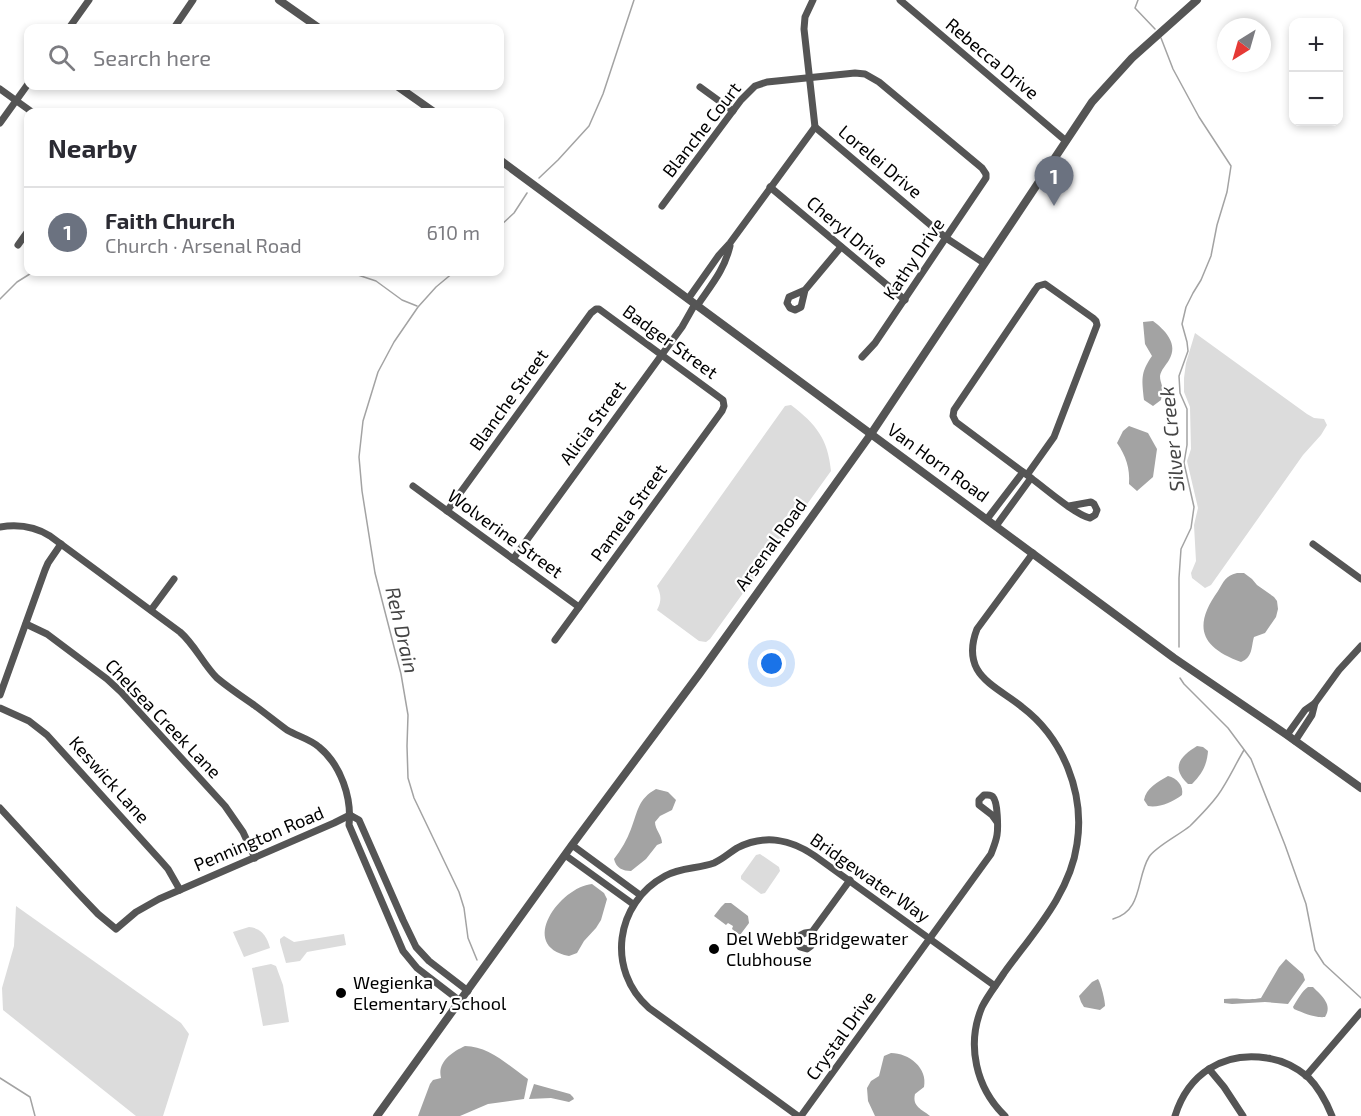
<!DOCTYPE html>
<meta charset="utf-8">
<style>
:root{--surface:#fff;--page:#f2f2f3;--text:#2b2b33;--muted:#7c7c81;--line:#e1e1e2;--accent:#000}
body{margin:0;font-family:"Exo 2",sans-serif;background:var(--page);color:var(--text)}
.controls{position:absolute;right:18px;top:18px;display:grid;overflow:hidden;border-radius:12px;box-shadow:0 3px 9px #0003}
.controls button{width:54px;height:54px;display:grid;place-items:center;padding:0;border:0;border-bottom:2px solid var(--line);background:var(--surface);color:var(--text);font:30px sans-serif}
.compass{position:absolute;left:1217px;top:18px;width:54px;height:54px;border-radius:50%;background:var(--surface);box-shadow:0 3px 9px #0003;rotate:217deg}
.you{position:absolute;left:772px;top:664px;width:21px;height:21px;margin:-15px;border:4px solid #fff;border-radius:50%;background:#1a73e8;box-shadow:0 0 0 9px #1a73e833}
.badge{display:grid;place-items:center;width:39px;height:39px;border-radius:50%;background:var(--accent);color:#fff;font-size:20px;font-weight:700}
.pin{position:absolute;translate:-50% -50px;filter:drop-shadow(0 2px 3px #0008)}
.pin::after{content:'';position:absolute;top:32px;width:21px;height:18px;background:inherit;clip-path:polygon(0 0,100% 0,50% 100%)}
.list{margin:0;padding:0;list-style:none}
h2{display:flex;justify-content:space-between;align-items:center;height:78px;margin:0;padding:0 24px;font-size:26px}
h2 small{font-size:20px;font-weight:400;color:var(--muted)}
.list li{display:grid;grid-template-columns:39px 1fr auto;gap:18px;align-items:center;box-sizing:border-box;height:90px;padding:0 24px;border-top:2px solid var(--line)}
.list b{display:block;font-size:22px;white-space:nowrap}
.list p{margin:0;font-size:20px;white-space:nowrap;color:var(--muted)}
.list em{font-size:20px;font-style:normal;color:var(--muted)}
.icon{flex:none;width:33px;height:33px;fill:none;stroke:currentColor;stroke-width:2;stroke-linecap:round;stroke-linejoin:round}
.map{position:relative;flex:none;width:1361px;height:1116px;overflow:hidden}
.search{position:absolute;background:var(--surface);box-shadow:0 3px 9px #0003;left:24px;top:24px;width:480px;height:66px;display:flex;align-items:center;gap:15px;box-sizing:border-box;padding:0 21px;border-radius:12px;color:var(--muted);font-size:22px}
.panel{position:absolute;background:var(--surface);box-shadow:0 3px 9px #0003;left:24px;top:108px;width:480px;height:168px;border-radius:12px}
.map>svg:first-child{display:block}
.green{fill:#dcdcdc}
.water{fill:#a3a3a3}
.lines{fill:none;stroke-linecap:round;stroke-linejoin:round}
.stream{stroke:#a3a3a3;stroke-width:1.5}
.minor{stroke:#555;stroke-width:7}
.tertiary{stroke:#555;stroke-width:8}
.poi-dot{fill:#000;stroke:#fff;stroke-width:2}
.labels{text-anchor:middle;stroke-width:4.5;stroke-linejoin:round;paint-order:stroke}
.street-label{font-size:18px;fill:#000;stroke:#fff}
.poi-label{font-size:18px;fill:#000;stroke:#fff;text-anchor:start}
.water-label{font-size:20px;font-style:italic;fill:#444;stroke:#fff}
</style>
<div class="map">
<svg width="1361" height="1116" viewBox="0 0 1361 1116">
<rect width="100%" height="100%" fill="#fff"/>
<g class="green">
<path d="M1195,333L1307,414L1314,418L1324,419L1327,425L1321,435L1303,455L1211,585L1205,588L1192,578L1191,573L1196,561L1194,525L1198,508L1187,461L1191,449L1190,407L1184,392V378L1186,363Z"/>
<path d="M791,405C816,424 828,439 831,471L710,639L706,642L699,641L657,610C662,601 661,594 657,586L785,406Z"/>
<path d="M760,854L779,867L780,871L765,893L761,894L741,879V876L756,855Z"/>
<path d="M16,906L181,1023L189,1034L163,1116H136L3,1010L2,988L14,946Z"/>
<path d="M249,927C261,928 267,936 270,948L244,957L233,932Z"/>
<path d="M344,934L346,945L307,952L300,961L286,963L280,942V939L284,936L294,942Z"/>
<path d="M271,964L276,966L283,985L289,1022L263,1026L252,968Z"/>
</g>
<g class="water">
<path d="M1153,321C1165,330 1179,344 1169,360C1166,365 1161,370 1160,376C1160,380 1161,382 1162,386C1162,390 1162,395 1161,400L1153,406L1144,400C1142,380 1140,373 1152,356L1145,344L1143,322Z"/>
<path d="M1129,426L1148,433L1157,449L1153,477L1137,491L1129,484C1130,468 1126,456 1117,443L1123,431Z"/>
<path d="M1237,573H1244L1252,579L1257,585L1274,597L1277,601L1278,609L1276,617L1265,633L1254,637C1251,647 1253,657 1241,662C1200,647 1193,626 1218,591C1224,581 1225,576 1237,573Z"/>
<path d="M1197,746L1203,747L1208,751C1207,765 1202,774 1192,784H1188C1171,768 1179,757 1197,746Z"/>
<path d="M1168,776C1177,778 1184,786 1182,795C1173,802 1159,808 1148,806L1144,800C1146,788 1158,782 1168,776Z"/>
<path d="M656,789L668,792L676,800L672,810L660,816L655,822C655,830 662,835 662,843L657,845L646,859L631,871C623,871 616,868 614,859C621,850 627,840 631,829C638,811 638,799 656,789Z"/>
<path d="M592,884L604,893L607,899L601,920L596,928L584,941L577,953L569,956C517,946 560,887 592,884Z"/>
<path d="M725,903H731L748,916L749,923L740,935L732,929L733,926L728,923L726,925L714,916L721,907Z"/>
<path d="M1286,959L1303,974L1305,980L1288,1004L1265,1002L1232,1004L1224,1003V999C1238,997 1247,1001 1261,998L1279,967Z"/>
<path d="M1098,979C1101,984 1105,1000 1105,1006L1100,1010L1084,1007L1081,1002L1079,996L1092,982Z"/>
<path d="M1308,987H1313C1322,996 1333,1005 1325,1017C1314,1018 1304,1013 1294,1009L1293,1007C1297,1000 1302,991 1308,987Z"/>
<path d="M465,1046C489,1046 509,1066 528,1079L524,1099L488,1104L460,1116H418L430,1084L433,1080L441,1078C437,1062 452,1052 465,1046Z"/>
<path d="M891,1053C909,1053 928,1068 924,1087L915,1094C912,1107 922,1109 930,1116H875L868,1101L867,1088L871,1081L879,1076L884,1056Z"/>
<path d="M534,1084L570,1094L573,1097L574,1099L569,1102L551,1098L529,1099Z"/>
</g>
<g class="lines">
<g class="stream">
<path d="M1138,0L1135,8L1155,29"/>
<path d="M1161,38L1173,69L1199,117L1231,166L1227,192L1217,225L1211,256L1201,280L1193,293L1186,307L1182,324L1187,342L1188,351L1179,376L1180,393L1187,409V445L1184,463L1194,507L1191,528L1181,549L1179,578V647"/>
<path d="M539,178L558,160L589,126L603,94L634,0"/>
<path d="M500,226L514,213L527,193"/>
<path d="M349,272L376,281L402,300L417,306"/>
<path d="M454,272L436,287L418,307L394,342L378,372L363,421L359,457L362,491L375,573L401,674L408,715L407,746L408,778L414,798L459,892L464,908L468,938L477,960"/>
<path d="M0,299L17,282L33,272"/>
<path d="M1180,678L1184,684L1228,728L1251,759L1285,845L1306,904L1315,950L1324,964L1361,998"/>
<path d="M1113,919C1143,911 1136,878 1149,857C1155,847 1179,835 1190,826C1200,816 1210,806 1218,795C1228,781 1235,765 1244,750"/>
<path d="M0,1078L30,1097L35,1116"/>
</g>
<g class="minor">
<path d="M900,0L1066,141"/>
<path d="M69,28L89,0"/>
<path d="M174,28L193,0"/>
<path d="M700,87L733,111"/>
<path d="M0,89L32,112"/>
<path d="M0,123L28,84"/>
<path d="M815,127L946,238L984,263"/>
<path d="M770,187L905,300"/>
<path d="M662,206L741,100L755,86L767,82L855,73L865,74L879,82L982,168L986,174V178L875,343L862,357"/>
<path d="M18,245L28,231"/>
<path d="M805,290L801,307L795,310L790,308L787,303L789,297L805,290L841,247"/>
<path d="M688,299L719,255L730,243L815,127L804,29L805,17L813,0"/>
<path d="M697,306C711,285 724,271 730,246"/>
<path d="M1027,475L1054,437L1097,325L1096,321L1093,318L1045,284L1038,286L1035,290L954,410L953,416L956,422L1023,472L1031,478C1045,488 1075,515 1090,518L1095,515L1097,510L1094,504L1091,502L1069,506"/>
<path d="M413,486L579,607"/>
<path d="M447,511L591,313L596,309H599L723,400L724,406L722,411L555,640"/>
<path d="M987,519L1023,472"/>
<path d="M996,526L1031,478"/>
<path d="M0,527C18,524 34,526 50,536L180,632C195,645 203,664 217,678C229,688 241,696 254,705C265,713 276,722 287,730C297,736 310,739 319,747C341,765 352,798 349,825L403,951L417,968L460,1001"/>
<path d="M1313,544L1361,579"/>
<path d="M513,559L682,327L695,304"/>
<path d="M151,610L174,579"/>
<path d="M26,624L47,634L107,679L121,692L225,806L243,832L255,858"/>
<path d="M0,695L45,570L48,563L61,544"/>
<path d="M0,708L29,721L47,735L161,861L168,869L180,890"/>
<path d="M1287,735L1305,710L1315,703L1339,670L1361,646"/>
<path d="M1295,741L1312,715L1315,703"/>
<path d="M0,808L78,893L98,914L116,929L136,912L159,899L334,823L350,815"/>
<path d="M350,815L359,820L403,920L416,947L429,961L468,991"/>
<path d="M572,845L640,895"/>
<path d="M565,855L633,904"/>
<path d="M812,932L813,942L811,946L807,949L800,947L797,942L799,936L805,933L812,932L850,880"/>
<path d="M1209,1069L1224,1087L1243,1116"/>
<path d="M1306,1076L1361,1012"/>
<path d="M798,1116L649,1008C606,970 615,903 665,876C681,867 698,869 714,863C723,859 729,853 737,848C764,834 791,839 815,856L995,986"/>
<path d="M801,1116L991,854C993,848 996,842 997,835C998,829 998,802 993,797C991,794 988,795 984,795L979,800V805L992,815L997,822"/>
<path d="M1005,1116C976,1088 966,1045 982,1007C988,995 997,984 1004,973C1033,933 1070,894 1077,844C1085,793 1063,738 1022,707C1008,695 986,685 977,669C970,656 972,642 977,629L1033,553"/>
<path d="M1175,1116C1188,1074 1223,1051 1267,1058C1282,1060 1296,1067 1308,1077C1319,1088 1326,1101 1332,1116"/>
</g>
<g class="tertiary">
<path d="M279,0L319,28"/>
<path d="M397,86L434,112"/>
<path d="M500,160L1174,658L1287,735L1361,788"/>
<path d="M377,1116L572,845L700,673L871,434L1092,102L1132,58L1197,0"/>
</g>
</g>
<g class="poi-dot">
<circle cx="714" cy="949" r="6"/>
<circle cx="341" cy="993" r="6"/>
</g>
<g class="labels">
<g class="street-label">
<text transform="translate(992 59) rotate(40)" y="6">Rebecca Drive</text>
<text transform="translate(702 130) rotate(-52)" y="6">Blanche Court</text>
<text transform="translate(880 162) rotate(40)" y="6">Lorelei Drive</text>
<text transform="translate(847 232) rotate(40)" y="6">Cheryl Drive</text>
<text transform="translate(914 259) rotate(-56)" y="6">Kathy Drive</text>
<text transform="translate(670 342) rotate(36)" y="6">Badger Street</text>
<text transform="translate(509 400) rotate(-54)" y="6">Blanche Street</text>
<text transform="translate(593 423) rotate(-54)" y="6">Alicia Street</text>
<text transform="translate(938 463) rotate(36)" y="6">Van Horn Road</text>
<text transform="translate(629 513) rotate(-54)" y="6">Pamela Street</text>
<text transform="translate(505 534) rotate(36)" y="6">Wolverine Street</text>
<text transform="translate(771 545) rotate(-54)" y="6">Arsenal Road</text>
<text transform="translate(163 719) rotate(46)" y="6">Chelsea Creek Lane</text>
<text transform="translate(109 780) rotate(48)" y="6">Keswick Lane</text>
<text transform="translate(259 839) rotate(-23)" y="6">Pennington Road</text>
<text transform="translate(870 878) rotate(35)" y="6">Bridgewater Way</text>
<text transform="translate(841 1036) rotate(-54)" y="6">Crystal Drive</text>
</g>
<g class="poi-label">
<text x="726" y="945">Del Webb Bridgewater<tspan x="726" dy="21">Clubhouse</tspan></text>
<text x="353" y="989">Wegienka<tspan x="353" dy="21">Elementary School</tspan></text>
</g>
<g class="water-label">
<text transform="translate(1172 439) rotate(-96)" y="7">Silver Creek</text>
<text transform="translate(402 630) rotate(77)" y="7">Reh Drain</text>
</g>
</g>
</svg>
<div class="controls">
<button>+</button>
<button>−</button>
</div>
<svg class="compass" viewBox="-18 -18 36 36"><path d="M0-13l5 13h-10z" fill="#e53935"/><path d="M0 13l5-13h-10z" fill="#7c7c81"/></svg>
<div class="you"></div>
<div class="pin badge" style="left:1054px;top:206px;background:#6b7280">1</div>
<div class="search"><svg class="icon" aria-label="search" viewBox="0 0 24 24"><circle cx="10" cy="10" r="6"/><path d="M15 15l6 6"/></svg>Search here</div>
<section class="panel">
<h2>Nearby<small></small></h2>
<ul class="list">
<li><span class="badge" style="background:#6b7280">1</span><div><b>Faith Church</b><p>Church · Arsenal Road</p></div><em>610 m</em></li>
</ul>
</section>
</div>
